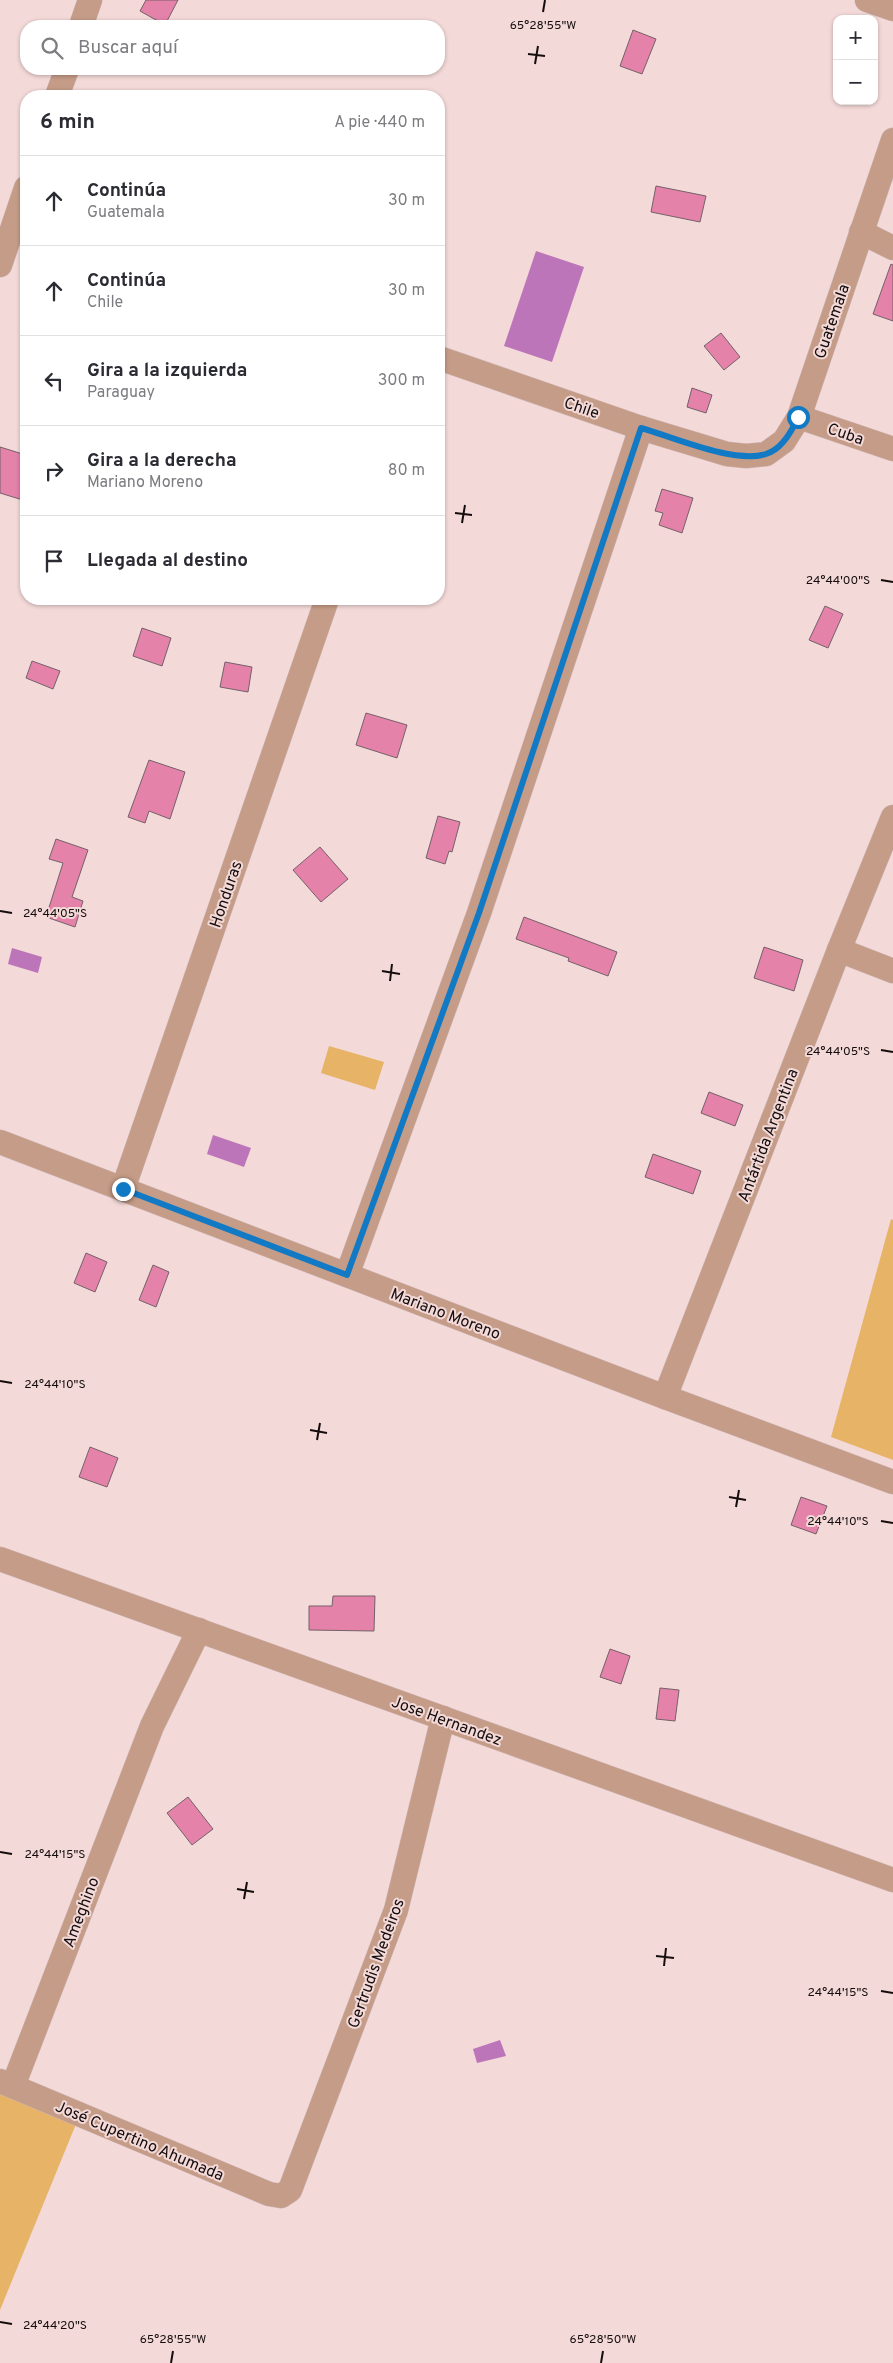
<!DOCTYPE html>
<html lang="es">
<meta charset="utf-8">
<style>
:root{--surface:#fff;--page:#f7f7f7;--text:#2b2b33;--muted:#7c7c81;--line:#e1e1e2}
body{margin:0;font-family:Overpass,sans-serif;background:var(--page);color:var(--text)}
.controls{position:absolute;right:15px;top:15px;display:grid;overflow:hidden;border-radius:10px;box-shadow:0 1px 4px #0004}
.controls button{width:45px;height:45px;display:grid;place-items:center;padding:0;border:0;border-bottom:1px solid var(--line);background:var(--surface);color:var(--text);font:25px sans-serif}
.stop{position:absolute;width:15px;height:15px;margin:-11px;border:4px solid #127ac5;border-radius:50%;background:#fff}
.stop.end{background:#127ac5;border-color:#fff;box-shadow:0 1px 5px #0008}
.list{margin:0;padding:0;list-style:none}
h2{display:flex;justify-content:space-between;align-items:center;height:65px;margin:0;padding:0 20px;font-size:21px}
h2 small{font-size:16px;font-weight:400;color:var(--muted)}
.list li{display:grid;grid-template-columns:32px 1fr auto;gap:15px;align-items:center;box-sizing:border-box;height:90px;padding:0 20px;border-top:1px solid var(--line)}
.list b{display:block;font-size:19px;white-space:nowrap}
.list p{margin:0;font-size:16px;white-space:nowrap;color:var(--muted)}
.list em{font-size:16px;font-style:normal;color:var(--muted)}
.icon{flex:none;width:28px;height:28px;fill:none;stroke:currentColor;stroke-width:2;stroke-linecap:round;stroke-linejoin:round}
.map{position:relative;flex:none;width:893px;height:2363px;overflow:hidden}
.search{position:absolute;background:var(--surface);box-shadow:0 1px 4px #0004;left:20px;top:20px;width:425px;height:55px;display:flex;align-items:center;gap:12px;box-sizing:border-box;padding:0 18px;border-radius:20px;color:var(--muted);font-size:19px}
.panel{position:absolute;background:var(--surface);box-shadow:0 1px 4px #0004;left:20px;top:90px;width:425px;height:515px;border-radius:20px}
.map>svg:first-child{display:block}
.green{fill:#e6b367}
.water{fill:#bd75ba}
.building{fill:#e482aa;stroke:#756168}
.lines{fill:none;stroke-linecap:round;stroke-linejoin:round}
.minor-casing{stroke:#cfb8b8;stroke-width:25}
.minor{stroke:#c59c87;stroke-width:24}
.route{stroke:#127ac5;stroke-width:6}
.ticks{fill:none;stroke:#150d0d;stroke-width:2}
.labels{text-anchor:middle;stroke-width:4;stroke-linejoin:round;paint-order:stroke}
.street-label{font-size:16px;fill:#150d0d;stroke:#f3d9d8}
.ticks-label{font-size:12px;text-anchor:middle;fill:#150d0d;stroke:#f3d9d8;stroke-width:4;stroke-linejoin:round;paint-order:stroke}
</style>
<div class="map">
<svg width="893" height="2363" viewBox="0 0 893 2363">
<rect width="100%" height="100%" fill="#f3d9d8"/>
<g class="green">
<path d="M329,1046L384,1062L375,1090L321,1073Z"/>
<path d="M891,1219L893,1220V1460L831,1437Z"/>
<path d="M0,2093L76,2124L0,2310Z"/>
</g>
<g class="water">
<path d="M536,251L584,267L552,362L504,346Z"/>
<path d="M12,948L42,957L38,973L8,964Z"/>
<path d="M213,1135L251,1148L244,1167L207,1154Z"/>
<path d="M500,2040L506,2056L477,2063L473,2049Z"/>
</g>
<g class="building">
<path d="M146,0H178L165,25L140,11Z"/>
<path d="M633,30L656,39L642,74L620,66Z"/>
<path d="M656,186L706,196L700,222L651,212Z"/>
<path d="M891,264L893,265V321L873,314Z"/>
<path d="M721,333L740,357L724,370L704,346Z"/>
<path d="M692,388L712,395L706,413L687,407Z"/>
<path d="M0,447L26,455V501L0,493Z"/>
<path d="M662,489L693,498L682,533L659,525L663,513L655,511Z"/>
<path d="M825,606L843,614L828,648L809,640Z"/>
<path d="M142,628L171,638L162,666L133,656Z"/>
<path d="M32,661L60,671L53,689L26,678Z"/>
<path d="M225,662L252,667L248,692L220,687Z"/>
<path d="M366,713L407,725L397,758L356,745Z"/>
<path d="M149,760L185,772L170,819L149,811L145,823L128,817Z"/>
<path d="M438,816L460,822L452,852L449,851L445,864L426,858Z"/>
<path d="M56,839L88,850L72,897L83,901L75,927L46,917L63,863L49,859Z"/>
<path d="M320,847L348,879L321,902L293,870Z"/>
<path d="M524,917L617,952L608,976L568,961L569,958L516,939Z"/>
<path d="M764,947L803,960L794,991L754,978Z"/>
<path d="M709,1092L743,1105L735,1126L701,1113Z"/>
<path d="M653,1154L701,1171L693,1194L645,1177Z"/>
<path d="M86,1253L107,1262L95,1292L74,1283Z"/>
<path d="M153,1265L169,1272L156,1307L139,1300Z"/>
<path d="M90,1447L118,1458L107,1487L79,1477Z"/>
<path d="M801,1497L827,1506L816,1534L791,1525Z"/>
<path d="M333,1596H375L374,1631L309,1630V1606H332Z"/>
<path d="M610,1649L630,1656L621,1684L600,1677Z"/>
<path d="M660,1688L679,1690L675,1721L656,1719Z"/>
<path d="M188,1797L213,1829L192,1845L167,1813Z"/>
</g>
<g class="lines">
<g class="minor-casing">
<g id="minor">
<path d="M867,0L893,9"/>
<path d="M81,26L90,0"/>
<path d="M57,96L67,69"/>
<path d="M861,232L893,248"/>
<path d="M0,265L26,188"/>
<path d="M439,358L641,428L727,454L746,456L766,454L784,441L799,417L893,140"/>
<path d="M799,417L893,449"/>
<path d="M839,950L893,971"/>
<path d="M0,1142L665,1397L893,1482"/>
<path d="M123,1189L327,599"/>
<path d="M347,1275L479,913L641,428"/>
<path d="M665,1397L839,950L893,817"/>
<path d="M0,1559L893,1880"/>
<path d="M0,2081L269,2194L281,2196L290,2190L396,1910L443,1718"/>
<path d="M13,2086L152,1726L199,1630"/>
</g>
</g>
<use href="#minor" class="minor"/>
</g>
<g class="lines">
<path class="route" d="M123,1189L347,1275L479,913L641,428C673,437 734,464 766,454C782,449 792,431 798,417"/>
</g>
<path class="ticks" d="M543,12L545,0M528,54L545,56M535,64L538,46M455,513L472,515M462,523L465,505M881,580L893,582M0,911L12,913M382,971L400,974M390,981L392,964M881,1050L893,1052M0,1381L12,1383M310,1430L327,1433M317,1440L320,1423M729,1497L746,1500M736,1507L739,1490M881,1521L893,1523M0,1852L12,1854M237,1889L254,1892M244,1899L247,1882M656,1956L674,1958M664,1966L666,1948M881,1991L893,1993M0,2322L12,2324M171,2363L173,2351M601,2363L603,2351"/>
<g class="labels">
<g class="street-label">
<text transform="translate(831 321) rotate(-71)" y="6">Guatemala</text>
<text transform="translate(582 407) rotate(19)" y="6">Chile</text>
<text transform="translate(846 433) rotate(19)" y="6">Cuba</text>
<text transform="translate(225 894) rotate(-71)" y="6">Honduras</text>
<text transform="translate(767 1135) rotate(-69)" y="6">Antártida Argentina</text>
<text transform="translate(446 1313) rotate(21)" y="6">Mariano Moreno</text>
<text transform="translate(447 1720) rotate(20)" y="6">Jose Hernandez</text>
<text transform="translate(80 1912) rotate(-69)" y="6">Ameghino</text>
<text transform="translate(375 1963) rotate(-70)" y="6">Gertrudis Medeiros</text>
<text transform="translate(140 2140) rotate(23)" y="6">José Cupertino Ahumada</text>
</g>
</g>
<g class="ticks-label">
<text x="543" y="29">65°28'55"W</text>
<text x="838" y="584">24°44'00"S</text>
<text x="55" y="917">24°44'05"S</text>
<text x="838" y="1055">24°44'05"S</text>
<text x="55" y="1388">24°44'10"S</text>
<text x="838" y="1525">24°44'10"S</text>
<text x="55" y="1858">24°44'15"S</text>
<text x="838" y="1996">24°44'15"S</text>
<text x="55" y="2329">24°44'20"S</text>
<text x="173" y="2343">65°28'55"W</text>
<text x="603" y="2343">65°28'50"W</text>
</g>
</svg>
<div class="controls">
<button>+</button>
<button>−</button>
</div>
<div class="stop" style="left:798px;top:417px"></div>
<div class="stop end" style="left:123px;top:1189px"></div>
<div class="search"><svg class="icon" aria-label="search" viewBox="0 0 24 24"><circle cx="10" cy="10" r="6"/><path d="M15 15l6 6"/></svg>Buscar aquí</div>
<section class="panel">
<h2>6 min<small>A pie · 440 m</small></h2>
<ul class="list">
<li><svg class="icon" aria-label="ahead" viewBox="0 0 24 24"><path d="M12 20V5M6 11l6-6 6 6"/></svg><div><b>Continúa</b><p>Guatemala</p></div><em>30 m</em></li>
<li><svg class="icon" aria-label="ahead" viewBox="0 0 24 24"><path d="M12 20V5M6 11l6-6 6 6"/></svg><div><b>Continúa</b><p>Chile</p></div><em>30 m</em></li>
<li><svg class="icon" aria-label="left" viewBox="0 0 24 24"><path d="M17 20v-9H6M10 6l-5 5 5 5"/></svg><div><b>Gira a la izquierda</b><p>Paraguay</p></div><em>300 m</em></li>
<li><svg class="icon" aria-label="right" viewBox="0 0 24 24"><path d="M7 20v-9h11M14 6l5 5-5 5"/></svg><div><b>Gira a la derecha</b><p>Mariano Moreno</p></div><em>80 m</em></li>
<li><svg class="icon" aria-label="arrive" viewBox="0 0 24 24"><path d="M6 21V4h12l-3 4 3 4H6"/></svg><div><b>Llegada al destino</b></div></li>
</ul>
</section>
</div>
